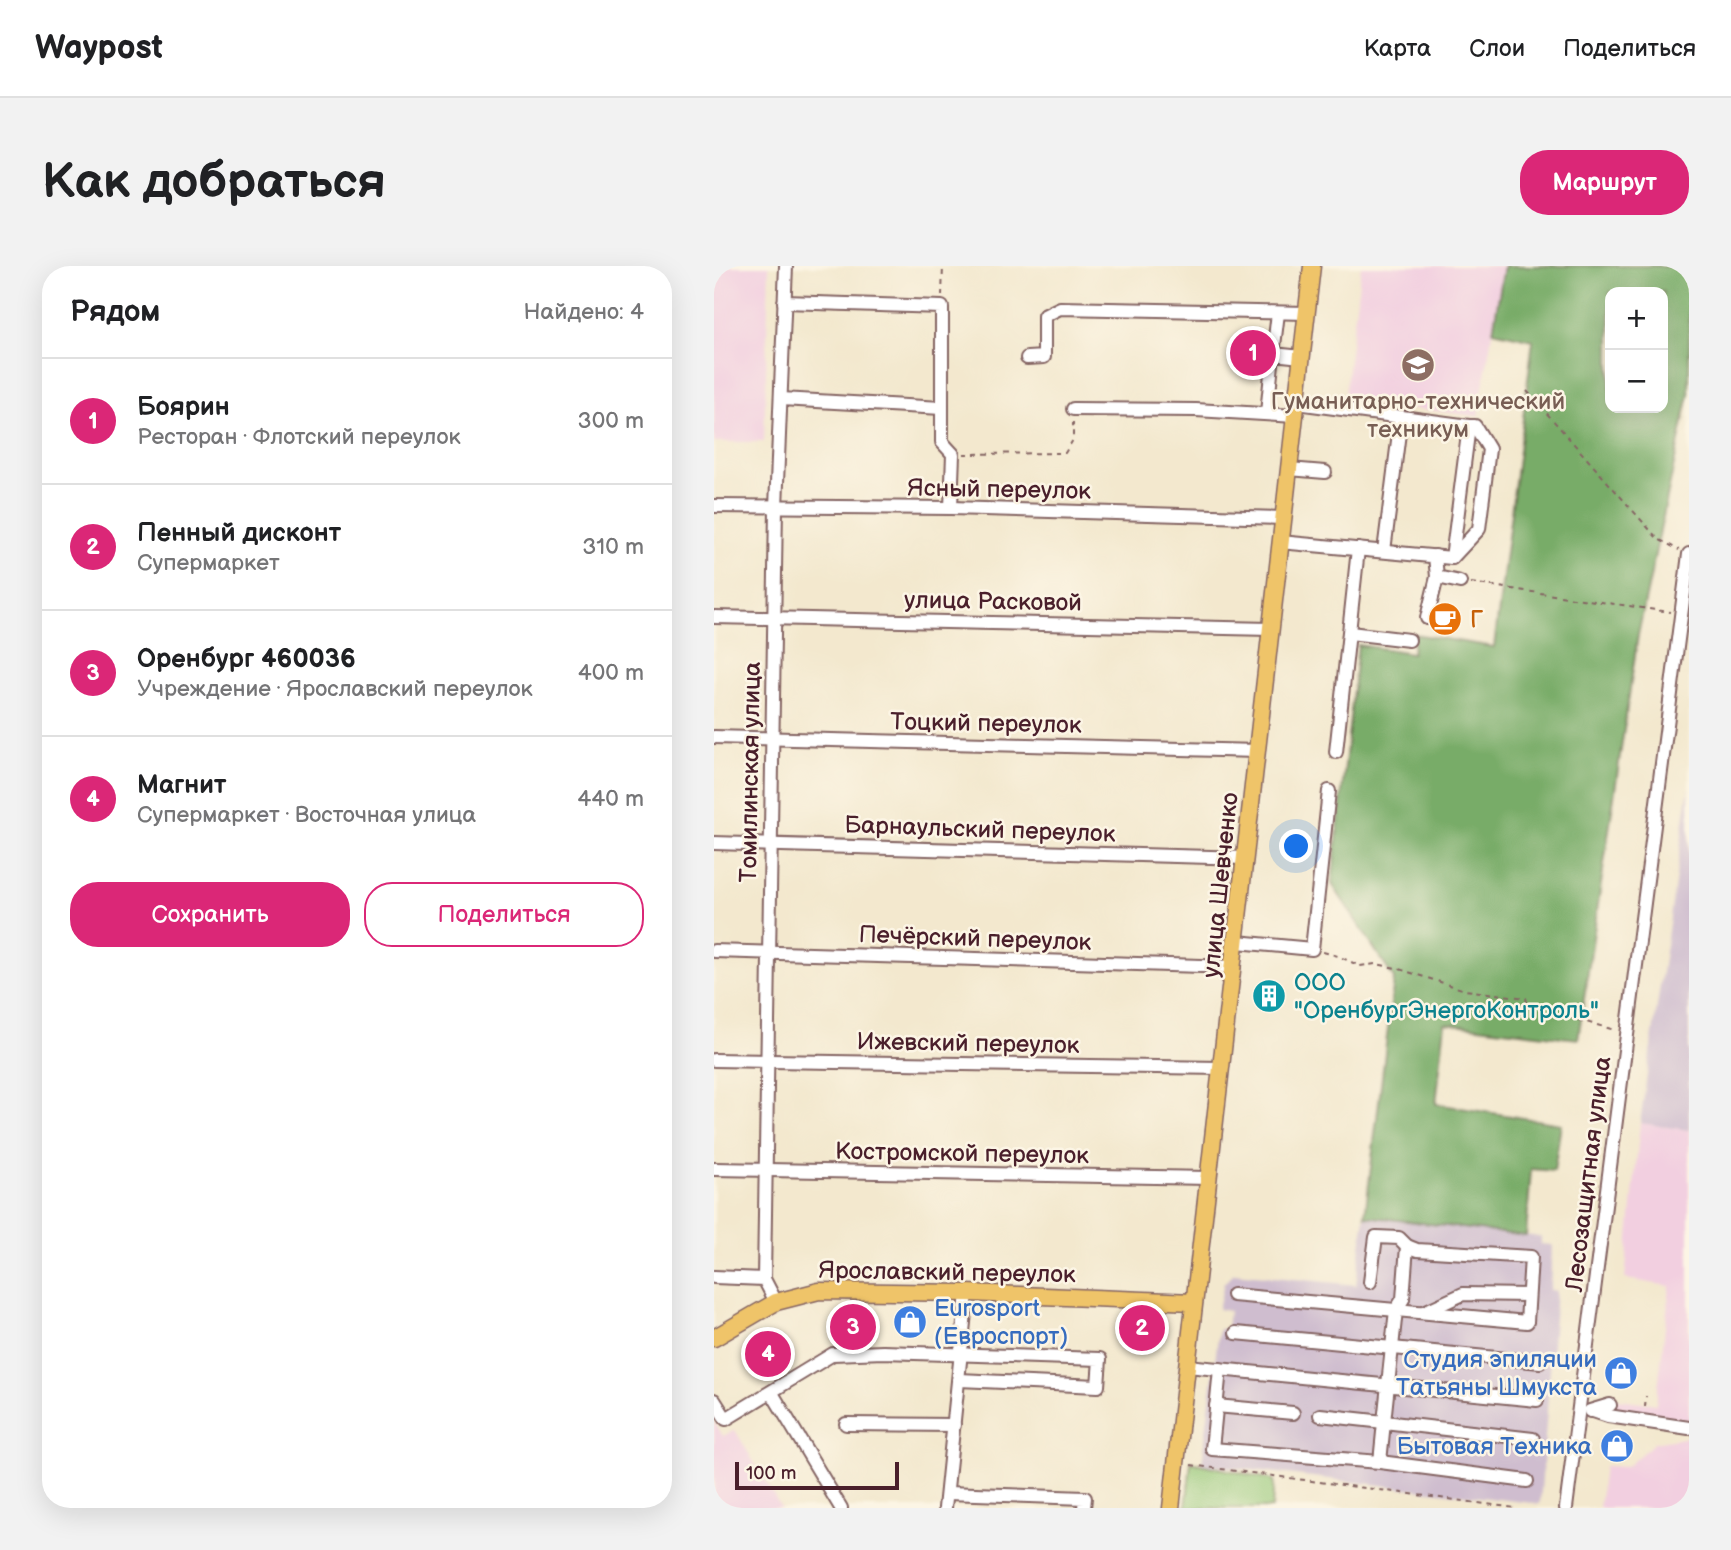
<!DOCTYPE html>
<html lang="ru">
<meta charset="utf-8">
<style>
:root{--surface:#fff;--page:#f2f2f2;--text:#202124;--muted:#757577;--line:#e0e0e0;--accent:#db2777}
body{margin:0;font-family:"Balsamiq Sans",sans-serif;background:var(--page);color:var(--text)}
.controls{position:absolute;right:21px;top:21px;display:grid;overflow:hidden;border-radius:14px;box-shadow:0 7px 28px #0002}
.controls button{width:63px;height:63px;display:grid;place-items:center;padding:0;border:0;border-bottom:2px solid var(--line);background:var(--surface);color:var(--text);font:35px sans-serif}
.scale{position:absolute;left:21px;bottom:18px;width:164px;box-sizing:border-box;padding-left:7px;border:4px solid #4a1f2b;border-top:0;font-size:19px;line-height:24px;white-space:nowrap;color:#4a1f2b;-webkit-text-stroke:5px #fcf5e5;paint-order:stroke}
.you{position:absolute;left:583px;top:581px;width:24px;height:24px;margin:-18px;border:5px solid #fff;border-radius:50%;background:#1a73e8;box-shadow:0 0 0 10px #1a73e833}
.badge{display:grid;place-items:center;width:46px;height:46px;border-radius:50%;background:var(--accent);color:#fff;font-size:23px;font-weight:700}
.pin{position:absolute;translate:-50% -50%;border:4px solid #fff;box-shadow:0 2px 7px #0006}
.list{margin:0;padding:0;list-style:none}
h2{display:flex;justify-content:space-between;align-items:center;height:91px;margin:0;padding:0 28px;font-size:30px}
h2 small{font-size:23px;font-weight:400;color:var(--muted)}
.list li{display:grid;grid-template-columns:46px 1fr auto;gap:21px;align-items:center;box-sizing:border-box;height:126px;padding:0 28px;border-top:2px solid var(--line)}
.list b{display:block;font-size:26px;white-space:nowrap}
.list p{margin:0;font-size:23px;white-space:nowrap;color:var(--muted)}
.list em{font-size:23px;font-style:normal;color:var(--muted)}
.actions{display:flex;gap:14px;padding:21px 28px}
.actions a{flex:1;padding:16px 0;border:2px solid var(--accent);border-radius:28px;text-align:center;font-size:24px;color:var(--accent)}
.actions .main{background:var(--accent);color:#fff}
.map{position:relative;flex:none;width:975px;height:1242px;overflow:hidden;border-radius:28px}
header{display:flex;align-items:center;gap:42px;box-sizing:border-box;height:98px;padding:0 35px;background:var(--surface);border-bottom:2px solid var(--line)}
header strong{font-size:33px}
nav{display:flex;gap:38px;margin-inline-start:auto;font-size:24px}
.intro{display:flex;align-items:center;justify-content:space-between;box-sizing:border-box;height:168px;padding:0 42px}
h1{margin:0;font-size:49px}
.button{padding:18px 32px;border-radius:28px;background:var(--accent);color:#fff;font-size:24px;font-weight:700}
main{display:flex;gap:42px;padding:0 42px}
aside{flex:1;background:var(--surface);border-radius:28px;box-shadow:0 7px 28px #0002}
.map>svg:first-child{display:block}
.built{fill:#f2cfe0}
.industrial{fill:#cfbdcf}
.green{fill:#95c777;stroke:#707351;stroke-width:2}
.forest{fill:#78ac68;stroke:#61664a;stroke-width:2;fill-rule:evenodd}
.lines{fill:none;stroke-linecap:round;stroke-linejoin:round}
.minor-casing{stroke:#856564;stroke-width:16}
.major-casing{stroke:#856564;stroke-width:19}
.path{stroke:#856564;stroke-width:2;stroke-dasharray:5 5;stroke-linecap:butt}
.minor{stroke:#fff;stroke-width:12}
.major{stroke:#efc469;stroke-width:16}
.labels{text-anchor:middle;stroke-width:5;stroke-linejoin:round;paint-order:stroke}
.education-label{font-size:24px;fill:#785e54;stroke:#fcf5e5}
.street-label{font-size:24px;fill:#4a1f2b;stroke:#fcf5e5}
.food-label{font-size:24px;fill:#c56008;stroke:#fcf5e5;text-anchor:start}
.culture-label{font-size:24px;fill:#0d838f;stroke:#fcf5e5;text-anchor:start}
.shop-label{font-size:24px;fill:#366cbe;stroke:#fcf5e5;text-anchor:end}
</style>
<header>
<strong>Waypost</strong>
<nav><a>Карта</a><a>Слои</a><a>Поделиться</a></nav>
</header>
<div class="intro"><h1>Как добраться</h1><a class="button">Маршрут</a></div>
<main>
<aside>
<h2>Рядом<small>Найдено: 4</small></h2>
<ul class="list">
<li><span class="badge">1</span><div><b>Боярин</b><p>Ресторан · Флотский переулок</p></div><em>300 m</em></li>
<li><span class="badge">2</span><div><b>Пенный дисконт</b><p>Супермаркет</p></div><em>310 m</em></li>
<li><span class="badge">3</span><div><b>Оренбург 460036</b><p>Учреждение · Ярославский переулок</p></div><em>400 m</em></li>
<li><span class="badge">4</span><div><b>Магнит</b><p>Супермаркет · Восточная улица</p></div><em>440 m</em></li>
</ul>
<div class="actions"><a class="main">Сохранить</a><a>Поделиться</a></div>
</aside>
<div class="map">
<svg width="975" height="1242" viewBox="0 0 975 1242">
<rect width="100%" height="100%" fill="#fcf5e5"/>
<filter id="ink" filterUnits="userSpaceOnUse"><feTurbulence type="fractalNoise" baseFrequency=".0143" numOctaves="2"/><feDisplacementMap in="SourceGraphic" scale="14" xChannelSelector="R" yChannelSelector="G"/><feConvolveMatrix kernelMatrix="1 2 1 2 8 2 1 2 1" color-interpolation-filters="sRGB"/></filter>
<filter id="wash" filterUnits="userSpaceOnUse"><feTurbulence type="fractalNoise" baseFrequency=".00686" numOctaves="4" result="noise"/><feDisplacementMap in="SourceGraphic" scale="28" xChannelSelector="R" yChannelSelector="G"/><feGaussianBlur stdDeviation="1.57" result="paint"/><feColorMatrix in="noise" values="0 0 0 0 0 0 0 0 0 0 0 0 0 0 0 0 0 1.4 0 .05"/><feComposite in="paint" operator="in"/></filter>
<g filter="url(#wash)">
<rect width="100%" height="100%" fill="#f3e8ce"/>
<g class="built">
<path d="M0,0H55L50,176H0Z"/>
<path d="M647,0H790L764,150L630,134Z"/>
<path d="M926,857L975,864V1155L895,1144L896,1132L942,1138L956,1020L911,1013Z"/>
<path d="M0,1155L9,1170L21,1164L67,1242H0Z"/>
<path d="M975,1171V1242H885L890,1200L912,1201L940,1177Z"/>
</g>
<g class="industrial">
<path d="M975,521V864L926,857Z"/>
<path d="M651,950L827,971V978L838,979L836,1024L842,1025L826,1238L488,1198L505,1063H513L515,1045L504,1043L510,1017L520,1007L642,1019Z"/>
</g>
<path class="green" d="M477,1196L560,1214L558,1242H472Z"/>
<path class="forest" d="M790,0H975V128L924,369L864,773L731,757L722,838L847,858L840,905L817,903L812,970L651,950L680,713L618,618L644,379L698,387L700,368L780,381L819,74L779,65ZM896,26H949V142H896Z"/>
</g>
<g filter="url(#ink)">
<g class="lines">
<g class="minor-casing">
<g id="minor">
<path d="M70,36L228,41V176L239,188L237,242"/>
<path d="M559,88L564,47"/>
<path d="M313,92L330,91V50L346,42L593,47"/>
<path d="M67,133L228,142"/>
<path d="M359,143L482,144L581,150"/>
<path d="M553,147L559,88L588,91"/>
<path d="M575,203L611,206"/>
<path d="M0,240L237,242L569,252"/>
<path d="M566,276L738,292L755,160L583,137"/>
<path d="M670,285L687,151"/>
<path d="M721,290L723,311L746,316"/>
<path d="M738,292L765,263L775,183L761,160H755"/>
<path d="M0,351L557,363"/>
<path d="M713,352L723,311"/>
<path d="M636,367L695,374"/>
<path d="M0,471L544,485"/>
<path d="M622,486L644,283"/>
<path d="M0,577L532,592"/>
<path d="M523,676L598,683L615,525"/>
<path d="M0,685L520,701"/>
<path d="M0,794L508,802"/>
<path d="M0,903L495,912"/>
<path d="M0,1011L50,1013L62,1036"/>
<path d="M50,1013L62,241L72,0"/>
<path d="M519,1029L813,1056L817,991L703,984L693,980"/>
<path d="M710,1046L749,1028L814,1029"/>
<path d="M522,1067L826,1096"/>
<path d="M473,1100L823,1134"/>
<path d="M506,1103L498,1183L666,1196L670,1156L819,1173"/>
<path d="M58,1127L127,1242"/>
<path d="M0,1134L12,1153L119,1088L169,1086L386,1093L384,1120L245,1114"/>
<path d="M502,1140L579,1147"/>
<path d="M876,1145L896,1139"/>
<path d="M879,1145L894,1150L975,1162"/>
<path d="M606,1149L670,1156L682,1044L689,1033L693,980L685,972L662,971L656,1016"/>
<path d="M132,1158L240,1159"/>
<path d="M666,1196L813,1215"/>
<path d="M233,1227L371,1232L370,1242"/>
<path d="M231,1242L253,1027"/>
<path d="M852,1242L975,288"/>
</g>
</g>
<g class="major-casing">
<g id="major">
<path d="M0,1072L62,1036L105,1025L253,1027L480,1036"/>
<path d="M457,1242L598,0"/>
</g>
</g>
<g class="path">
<path d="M228,30L229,0"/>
<path d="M813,125L944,273L965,284"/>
<path d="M250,188L351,187L359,174V156"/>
<path d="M757,317L956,346"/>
<path d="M609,686L624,690L646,700L662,698L682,702L751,724L812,732L814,740L901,764"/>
<path d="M931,1141L932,1130"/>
<path d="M477,1199L802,1242"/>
</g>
<use href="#minor" class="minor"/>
<use href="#major" class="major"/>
</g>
</g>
<defs>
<g id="university-disc" transform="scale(1.75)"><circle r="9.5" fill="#8d6e63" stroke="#fcf5e5"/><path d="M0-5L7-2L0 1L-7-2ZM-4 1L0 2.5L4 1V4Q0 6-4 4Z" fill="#fff"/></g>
<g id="cafe-disc" transform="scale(1.75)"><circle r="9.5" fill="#e8710a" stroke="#fcf5e5"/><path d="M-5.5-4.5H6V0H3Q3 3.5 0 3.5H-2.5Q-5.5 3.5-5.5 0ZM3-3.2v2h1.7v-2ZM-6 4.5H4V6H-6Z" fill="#fff"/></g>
<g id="building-disc" transform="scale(1.75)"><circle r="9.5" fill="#0f9aa8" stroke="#fcf5e5"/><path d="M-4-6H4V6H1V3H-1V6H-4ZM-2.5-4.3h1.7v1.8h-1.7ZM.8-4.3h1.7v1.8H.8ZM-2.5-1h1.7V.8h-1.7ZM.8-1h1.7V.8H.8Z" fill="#fff"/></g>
<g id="shop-disc" transform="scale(1.75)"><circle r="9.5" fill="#3f7fe0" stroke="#fcf5e5"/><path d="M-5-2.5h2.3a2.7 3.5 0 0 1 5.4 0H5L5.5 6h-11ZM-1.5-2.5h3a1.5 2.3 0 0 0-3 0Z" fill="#fff"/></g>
</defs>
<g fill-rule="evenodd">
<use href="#university-disc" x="704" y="99"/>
<use href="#cafe-disc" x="731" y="353"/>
<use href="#building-disc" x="555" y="730"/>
<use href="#shop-disc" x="196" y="1056"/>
<use href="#shop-disc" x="907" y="1107"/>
<use href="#shop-disc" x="903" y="1180"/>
</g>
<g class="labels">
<g class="education-label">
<text x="704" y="143">Гуманитарно-технический<tspan x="704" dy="28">техникум</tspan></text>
</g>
<g class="street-label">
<text transform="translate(285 223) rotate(1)" y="8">Ясный переулок</text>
<text transform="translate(279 335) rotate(1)" y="8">улица Расковой</text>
<text transform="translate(272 457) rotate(1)" y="8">Тоцкий переулок</text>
<text transform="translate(36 506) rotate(-89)" y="8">Томилинская улица</text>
<text transform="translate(266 563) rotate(2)" y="8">Барнаульский переулок</text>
<text transform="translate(506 619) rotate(-84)" y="8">улица Шевченко</text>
<text transform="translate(261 672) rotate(2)" y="8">Печёрский переулок</text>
<text transform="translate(254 777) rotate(1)" y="8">Ижевский переулок</text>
<text transform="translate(248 887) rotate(1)" y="8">Костромской переулок</text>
<text transform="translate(874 908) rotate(-83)" y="8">Лесозащитная улица</text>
<text transform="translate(233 1006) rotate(1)" y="8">Ярославский переулок</text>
</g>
<g class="food-label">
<text x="756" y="361">Г</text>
</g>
<g class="culture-label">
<text x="580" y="724">ООО<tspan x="580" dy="28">"ОренбургЭнергоКонтроль"</tspan></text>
</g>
<g class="shop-label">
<text x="220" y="1050" text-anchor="start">Eurosport<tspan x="220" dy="28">(Евроспорт)</tspan></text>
<text x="883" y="1101">Студия эпиляции<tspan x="883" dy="28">Татьяны Шмукста</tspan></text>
<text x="878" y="1188">Бытовая Техника</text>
</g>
</g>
</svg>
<div class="controls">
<button>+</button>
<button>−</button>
</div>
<div class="scale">100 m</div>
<div class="you"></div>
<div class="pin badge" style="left:539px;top:87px">1</div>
<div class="pin badge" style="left:428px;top:1062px">2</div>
<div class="pin badge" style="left:139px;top:1061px">3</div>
<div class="pin badge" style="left:54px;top:1088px">4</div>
</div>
</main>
